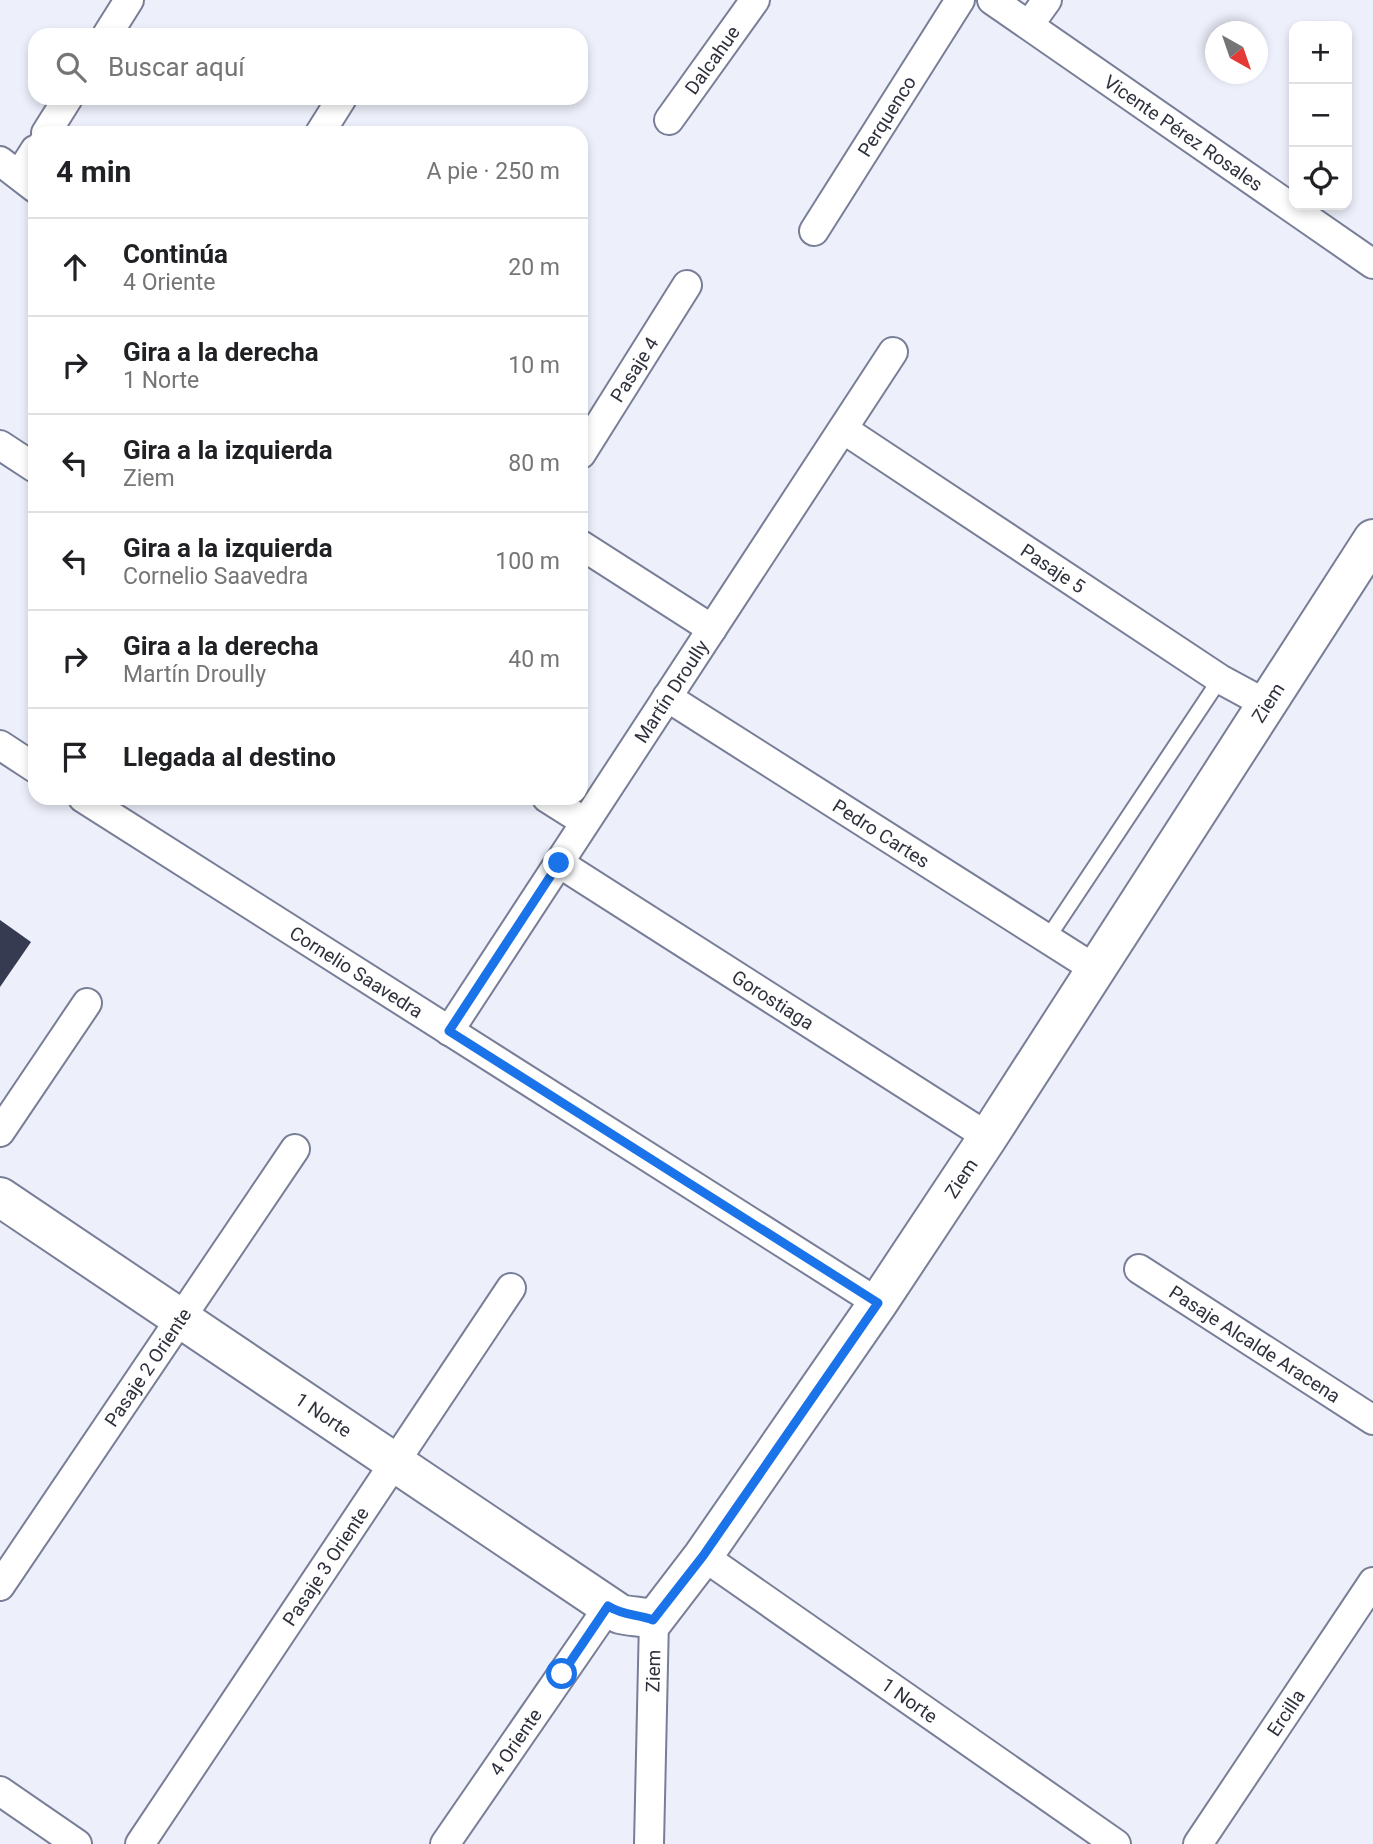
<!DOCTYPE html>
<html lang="es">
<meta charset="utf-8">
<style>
:root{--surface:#fff;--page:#f6f6f6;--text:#202124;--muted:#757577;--line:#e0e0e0}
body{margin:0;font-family:Roboto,sans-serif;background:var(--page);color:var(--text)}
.controls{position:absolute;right:21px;top:21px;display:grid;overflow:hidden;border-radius:14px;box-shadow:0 4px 10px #0003}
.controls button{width:63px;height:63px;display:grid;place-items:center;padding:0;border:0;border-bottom:2px solid var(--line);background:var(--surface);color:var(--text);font:35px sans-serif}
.compass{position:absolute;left:1205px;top:21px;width:63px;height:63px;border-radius:50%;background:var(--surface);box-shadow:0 4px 10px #0003;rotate:140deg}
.stop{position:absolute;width:21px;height:21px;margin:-16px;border:5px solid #1a73e8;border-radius:50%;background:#fff}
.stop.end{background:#1a73e8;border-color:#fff;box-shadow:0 2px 7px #0008}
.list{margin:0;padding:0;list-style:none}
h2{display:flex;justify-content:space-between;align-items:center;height:91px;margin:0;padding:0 28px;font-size:30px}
h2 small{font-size:23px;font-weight:400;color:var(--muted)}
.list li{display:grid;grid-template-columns:46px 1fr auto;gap:21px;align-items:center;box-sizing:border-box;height:98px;padding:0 28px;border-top:2px solid var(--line)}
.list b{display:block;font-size:26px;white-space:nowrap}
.list p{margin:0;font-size:23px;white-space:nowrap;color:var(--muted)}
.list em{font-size:23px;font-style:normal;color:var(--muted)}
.icon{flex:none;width:38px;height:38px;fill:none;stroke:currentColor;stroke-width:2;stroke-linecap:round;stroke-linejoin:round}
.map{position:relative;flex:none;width:1373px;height:1844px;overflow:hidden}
.search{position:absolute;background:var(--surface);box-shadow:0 4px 10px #0003;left:28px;top:28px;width:560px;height:77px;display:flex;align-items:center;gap:18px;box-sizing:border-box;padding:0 24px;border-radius:21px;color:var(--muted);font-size:26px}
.panel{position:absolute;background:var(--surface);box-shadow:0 4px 10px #0003;left:28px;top:126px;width:560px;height:679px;border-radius:21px}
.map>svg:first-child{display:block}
.building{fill:#363b51}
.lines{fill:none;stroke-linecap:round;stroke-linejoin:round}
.lane-casing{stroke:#787e97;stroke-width:18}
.street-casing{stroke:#787e97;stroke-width:32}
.secondary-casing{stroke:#787e97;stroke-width:42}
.lane{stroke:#fff;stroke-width:14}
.street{stroke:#fff;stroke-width:28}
.secondary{stroke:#fff;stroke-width:38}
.route{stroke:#1a73e8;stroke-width:9}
.labels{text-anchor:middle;stroke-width:7;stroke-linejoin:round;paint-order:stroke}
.street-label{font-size:19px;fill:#2f323d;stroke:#edf0fb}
</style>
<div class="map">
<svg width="1373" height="1844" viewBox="0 0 1373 1844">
<rect width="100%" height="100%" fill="#edf0fb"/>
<path class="building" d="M0,920L31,942L0,987Z"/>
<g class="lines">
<g class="lane-casing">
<path id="lane" d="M1047,939L1220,679"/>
</g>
<g class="street-casing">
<g id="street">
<path id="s1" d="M992,0L1373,264"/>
<path d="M1029,25L1047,0"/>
<path d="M107,35L129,0"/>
<path id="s2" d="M669,120L755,0"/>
<path d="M46,133L68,98"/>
<path d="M320,133L342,98"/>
<path d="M0,161L35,188"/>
<path d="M19,175L35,150"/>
<path id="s3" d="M814,231L960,0"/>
<path id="s4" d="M843,429L1220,679L1266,704"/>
<path d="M0,445L35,468"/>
<path id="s5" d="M581,454L687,285"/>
<path d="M581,545L712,629"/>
<path id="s6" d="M667,697L1095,969"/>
<path d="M0,745L35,768"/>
<path id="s7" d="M83,798L878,1303"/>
<path d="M547,798L585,822"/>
<path id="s8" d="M559,863L988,1137"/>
<path id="s9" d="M449,1031L893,352"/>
<path d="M0,1132L87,1003"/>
<path id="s10" d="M1139,1269L1373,1420"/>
<path id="s11" d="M703,1556L1116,1844"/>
<path id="s12" d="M0,1586L295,1149"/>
<path d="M0,1791L77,1844"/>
<path id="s13" d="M140,1844L511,1288"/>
<path id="s14" d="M445,1844L609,1606"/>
<path id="s15" d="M649,1844L654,1620"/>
<path id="s16" d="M1198,1844L1373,1582"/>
</g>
</g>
<g class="secondary-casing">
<g id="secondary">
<path id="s17" d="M0,1197L620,1614C632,1617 643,1616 654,1620L703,1556L878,1303L988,1137L1373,539"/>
</g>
</g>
<use href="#lane" class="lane"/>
<use href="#street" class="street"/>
<use href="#secondary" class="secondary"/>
</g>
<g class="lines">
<path class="route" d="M559,863L449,1031L878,1303L703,1556L653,1620C637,1614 624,1616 608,1606L562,1674"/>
</g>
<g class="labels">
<g class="street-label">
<text dy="7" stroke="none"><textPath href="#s2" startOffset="74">Dalcahue</textPath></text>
<text dy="7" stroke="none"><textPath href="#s3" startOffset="136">Perquenco</textPath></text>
<text dy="7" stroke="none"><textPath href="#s1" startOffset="233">Vicente Pérez Rosales</textPath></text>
<text dy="7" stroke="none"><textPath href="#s5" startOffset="100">Pasaje 4</textPath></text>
<text dy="7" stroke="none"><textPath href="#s4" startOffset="252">Pasaje 5</textPath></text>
<text dy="7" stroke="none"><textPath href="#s9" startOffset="406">Martín Droully</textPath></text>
<text dy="7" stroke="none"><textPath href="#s17" startOffset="1886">Ziem</textPath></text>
<text dy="7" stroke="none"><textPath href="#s6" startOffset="254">Pedro Cartes</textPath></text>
<text dy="7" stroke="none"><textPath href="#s7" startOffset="324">Cornelio Saavedra</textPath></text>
<text dy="7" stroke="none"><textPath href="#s8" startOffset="254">Gorostiaga</textPath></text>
<text dy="7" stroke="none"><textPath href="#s17" startOffset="1320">Ziem</textPath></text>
<text dy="7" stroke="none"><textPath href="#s10" startOffset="138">Pasaje Alcalde Aracena</textPath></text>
<text dy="7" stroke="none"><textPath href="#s12" startOffset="264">Pasaje 2 Oriente</textPath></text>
<text dy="7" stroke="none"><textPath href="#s17" startOffset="390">1 Norte</textPath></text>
<text dy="7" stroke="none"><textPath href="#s13" startOffset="334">Pasaje 3 Oriente</textPath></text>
<text dy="7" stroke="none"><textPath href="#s15" startOffset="173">Ziem</textPath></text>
<text dy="7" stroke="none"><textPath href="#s11" startOffset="252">1 Norte</textPath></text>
<text dy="7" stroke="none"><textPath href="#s16" startOffset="158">Ercilla</textPath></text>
<text dy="7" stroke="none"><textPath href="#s14" startOffset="124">4 Oriente</textPath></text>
</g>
</g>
</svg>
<div class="controls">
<button>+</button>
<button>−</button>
<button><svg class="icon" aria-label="locate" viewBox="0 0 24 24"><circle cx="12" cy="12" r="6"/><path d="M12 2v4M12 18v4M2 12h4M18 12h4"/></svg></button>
</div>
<svg class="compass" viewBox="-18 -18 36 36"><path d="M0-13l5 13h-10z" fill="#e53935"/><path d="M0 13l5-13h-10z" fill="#757577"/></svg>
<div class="stop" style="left:562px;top:1674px"></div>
<div class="stop end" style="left:559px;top:863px"></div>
<div class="search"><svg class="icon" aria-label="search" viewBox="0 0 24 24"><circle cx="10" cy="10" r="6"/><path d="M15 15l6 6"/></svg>Buscar aquí</div>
<section class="panel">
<h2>4 min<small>A pie · 250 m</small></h2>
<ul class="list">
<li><svg class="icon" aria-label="ahead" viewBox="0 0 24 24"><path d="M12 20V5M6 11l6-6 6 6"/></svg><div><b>Continúa</b><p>4 Oriente</p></div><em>20 m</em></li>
<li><svg class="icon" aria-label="right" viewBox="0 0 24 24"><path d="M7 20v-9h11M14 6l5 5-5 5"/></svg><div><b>Gira a la derecha</b><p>1 Norte</p></div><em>10 m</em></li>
<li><svg class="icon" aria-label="left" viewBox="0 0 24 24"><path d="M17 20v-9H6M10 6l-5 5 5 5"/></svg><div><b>Gira a la izquierda</b><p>Ziem</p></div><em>80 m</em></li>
<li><svg class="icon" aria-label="left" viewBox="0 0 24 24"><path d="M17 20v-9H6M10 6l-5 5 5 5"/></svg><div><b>Gira a la izquierda</b><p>Cornelio Saavedra</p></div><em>100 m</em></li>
<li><svg class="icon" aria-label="right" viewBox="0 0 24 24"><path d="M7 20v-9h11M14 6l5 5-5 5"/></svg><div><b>Gira a la derecha</b><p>Martín Droully</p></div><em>40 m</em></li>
<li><svg class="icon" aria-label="arrive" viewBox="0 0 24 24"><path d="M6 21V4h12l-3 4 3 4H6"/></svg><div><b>Llegada al destino</b></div></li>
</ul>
</section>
</div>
